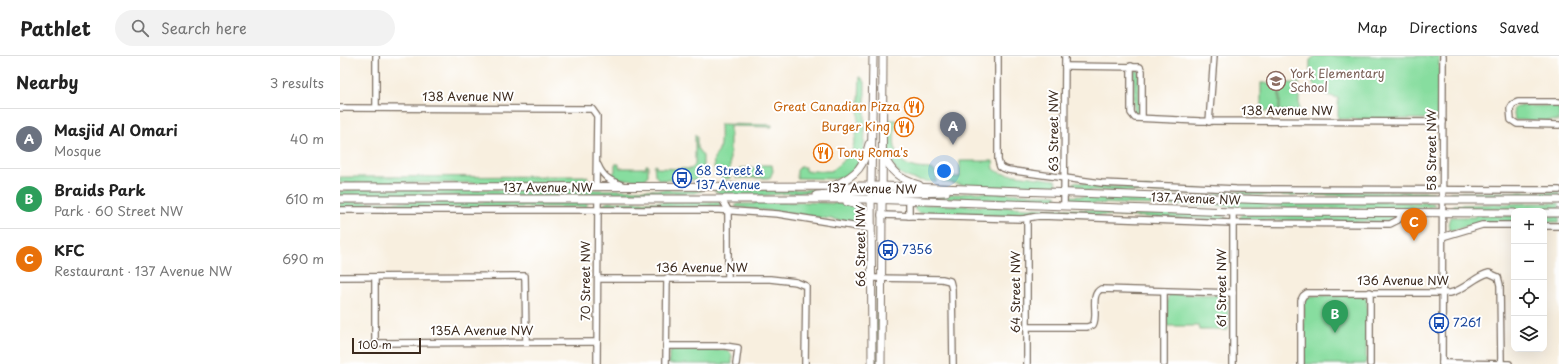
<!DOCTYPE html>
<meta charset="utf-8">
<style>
:root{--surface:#fff;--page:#f2f2f2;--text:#222;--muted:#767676;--line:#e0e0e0;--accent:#d1495b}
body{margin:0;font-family:"Playpen Sans",sans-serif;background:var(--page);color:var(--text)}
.controls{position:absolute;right:12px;bottom:12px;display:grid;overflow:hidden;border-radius:8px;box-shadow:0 4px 16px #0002}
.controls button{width:36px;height:36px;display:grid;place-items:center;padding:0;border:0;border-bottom:1px solid var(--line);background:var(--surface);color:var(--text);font:20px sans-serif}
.scale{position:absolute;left:12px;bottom:10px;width:69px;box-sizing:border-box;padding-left:4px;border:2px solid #3b2a1e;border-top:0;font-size:11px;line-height:14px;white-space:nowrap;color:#3b2a1e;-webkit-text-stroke:3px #fff;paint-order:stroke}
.you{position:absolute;left:604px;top:115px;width:14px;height:14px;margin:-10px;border:3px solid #fff;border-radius:50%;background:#1a73e8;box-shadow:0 0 0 6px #1a73e833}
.badge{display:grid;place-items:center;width:26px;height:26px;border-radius:50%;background:var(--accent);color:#fff;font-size:13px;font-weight:700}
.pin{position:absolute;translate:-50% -33px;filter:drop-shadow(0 1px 2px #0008)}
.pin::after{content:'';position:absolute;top:21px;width:14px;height:12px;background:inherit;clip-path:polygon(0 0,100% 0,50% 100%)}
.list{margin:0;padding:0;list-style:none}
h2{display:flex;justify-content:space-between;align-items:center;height:52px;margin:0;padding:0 16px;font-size:17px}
h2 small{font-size:13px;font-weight:400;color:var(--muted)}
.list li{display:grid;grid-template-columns:26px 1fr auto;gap:12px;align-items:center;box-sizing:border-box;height:60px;padding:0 16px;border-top:1px solid var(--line)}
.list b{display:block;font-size:15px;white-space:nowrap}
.list p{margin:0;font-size:13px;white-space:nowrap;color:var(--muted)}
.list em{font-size:13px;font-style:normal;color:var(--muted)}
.icon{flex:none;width:22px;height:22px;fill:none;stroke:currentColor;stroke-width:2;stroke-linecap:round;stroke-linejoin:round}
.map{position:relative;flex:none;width:1219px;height:308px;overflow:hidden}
header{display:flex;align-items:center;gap:24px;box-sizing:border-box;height:56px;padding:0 20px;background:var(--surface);border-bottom:1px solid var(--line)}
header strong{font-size:19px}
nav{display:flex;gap:22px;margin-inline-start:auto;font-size:14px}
.search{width:280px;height:36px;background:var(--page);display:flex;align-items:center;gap:10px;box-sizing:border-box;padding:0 14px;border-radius:22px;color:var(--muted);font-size:15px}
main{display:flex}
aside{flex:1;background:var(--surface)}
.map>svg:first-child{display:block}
.green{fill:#87dd9f;stroke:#61845e}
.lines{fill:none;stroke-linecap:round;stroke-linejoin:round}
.minor-casing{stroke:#7d6f62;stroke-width:8}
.major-casing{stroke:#7d6f62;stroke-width:9}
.minor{stroke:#fff;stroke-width:5.5}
.major{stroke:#fff;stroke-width:7}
.labels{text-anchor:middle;stroke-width:4;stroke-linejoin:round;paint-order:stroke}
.education-label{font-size:12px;fill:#785e54;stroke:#fff;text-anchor:start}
.street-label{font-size:12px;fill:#3b2a1e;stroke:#fff}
.food-label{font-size:12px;fill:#c56008;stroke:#fff;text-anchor:end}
.transit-label{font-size:12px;fill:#164399;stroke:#fff;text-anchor:start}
</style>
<header>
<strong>Pathlet</strong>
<div class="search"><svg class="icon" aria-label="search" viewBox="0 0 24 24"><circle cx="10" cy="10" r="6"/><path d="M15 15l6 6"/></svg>Search here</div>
<nav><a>Map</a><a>Directions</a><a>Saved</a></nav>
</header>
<main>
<aside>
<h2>Nearby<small>3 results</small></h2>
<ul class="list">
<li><span class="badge" style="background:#6b7280">A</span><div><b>Masjid Al Omari</b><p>Mosque</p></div><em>40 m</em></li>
<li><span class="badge" style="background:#2e9e5b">B</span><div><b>Braids Park</b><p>Park · 60 Street NW</p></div><em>610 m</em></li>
<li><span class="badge" style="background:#e8710a">C</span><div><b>KFC</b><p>Restaurant · 137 Avenue NW</p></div><em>690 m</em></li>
</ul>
</aside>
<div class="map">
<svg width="1219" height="308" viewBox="0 0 1219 308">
<rect width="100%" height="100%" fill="#fff"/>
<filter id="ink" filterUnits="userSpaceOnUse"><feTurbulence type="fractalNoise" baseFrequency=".025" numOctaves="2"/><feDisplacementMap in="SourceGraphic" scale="8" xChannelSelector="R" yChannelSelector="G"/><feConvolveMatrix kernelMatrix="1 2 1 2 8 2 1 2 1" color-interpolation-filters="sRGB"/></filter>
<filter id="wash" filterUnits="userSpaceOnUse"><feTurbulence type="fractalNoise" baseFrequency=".012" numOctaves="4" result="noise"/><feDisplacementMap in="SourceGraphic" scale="16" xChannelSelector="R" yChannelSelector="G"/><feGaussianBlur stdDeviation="0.9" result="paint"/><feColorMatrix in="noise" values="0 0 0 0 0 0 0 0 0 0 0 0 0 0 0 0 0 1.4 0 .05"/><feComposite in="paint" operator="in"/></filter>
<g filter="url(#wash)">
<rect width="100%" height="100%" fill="#f8efdf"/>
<g class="green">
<path d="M975,0H1099V59L1094,63H998V42C974,37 969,27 970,4Z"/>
<path d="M797,13L799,16V57L797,58L794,56V17Z"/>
<path d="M520,20L525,26C525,39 525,51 525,63C525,89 526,117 495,123L457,122V114L460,111H465V115H491L511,98L518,71Z"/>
<rect x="921" y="27" width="18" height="28"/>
<rect x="940" y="27" width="19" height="28"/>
<path d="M1176,50H1219V65L1175,64L1173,53Z"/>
<path d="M547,63L556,64C555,75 552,88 558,100C560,105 568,110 573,111C582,115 600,107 596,126C549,124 546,107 545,65Z"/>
<path d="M380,68L432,69V71L390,70V122C378,126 372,112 374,102C375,99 379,97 379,94C381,86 380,76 380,68Z"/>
<path d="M355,78L357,80V92L363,100V117L361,121L355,124H319L315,119L314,109H316V112L351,113L355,109Z"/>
<path d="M620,105H653L654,113L660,117L715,124L718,129L713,131L702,130V132L633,130L604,126L602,125V121H620Z"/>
<path d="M275,108H279V112H306V109H308V119L305,124L274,123L270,121L275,115Z"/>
<path d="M417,109H432L433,115L430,122H396L395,118H400V112H417Z"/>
<path d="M244,120L248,121L247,126L244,127H0V121Z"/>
<path d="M734,126L761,130L884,135L1094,136L1093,139H1067L1066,138L1061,137L1060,140L892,139L738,134L733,133Z"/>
<path d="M27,133L362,134V135L354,137L247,138L218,140H0V135Z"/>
<path d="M512,133L524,134C500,135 476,135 453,137C436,138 386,145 374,134Z"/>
<path d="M633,136L716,139L717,142L712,144L689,143L672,144L564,141L549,138H621Z"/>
<path d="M1110,136H1219V141H1118L1110,138Z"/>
<path d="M729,140L1093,147L1096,150L1089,151L990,153L743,147L729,143Z"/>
<path d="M0,146H247V151L0,152Z"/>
<path d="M268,146H378L382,148L378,151H268L264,150V148Z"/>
<path d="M415,146H464L509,148L521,154L526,164L524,167H520L440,156L395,151L397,148H415Z"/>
<path d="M1193,147H1219V153H1119L1112,151L1114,149Z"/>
<path d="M577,148L879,158L887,162V164L693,157L677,160L578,157L574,153L575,149Z"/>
<path d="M903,158L1052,160L1053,161L1048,165L1041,166L899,164L898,163Z"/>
<path d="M1135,159L1174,160V166L1137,167L1114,174H1110L1108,168L1110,161H1135Z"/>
<rect x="1204" y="160" width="15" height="6"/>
<path d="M538,228V308H536V232Z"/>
<path d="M831,238L884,239L888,244V274H860L859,270H827V242Z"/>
<path d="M1022,239L1027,244L1026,308H964V246L967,242L971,240Z"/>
<path d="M331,294H387C393,297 392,302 392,308H329V298Z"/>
</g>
</g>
<g filter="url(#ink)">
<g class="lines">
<g class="minor-casing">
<g id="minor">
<path d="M36,0V52"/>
<path d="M658,0V104L660,111L668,114L761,127L896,133L1219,134"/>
<path d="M725,10L800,11L802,15V62"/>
<path d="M791,10V57L795,62L860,65L1103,66"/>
<path d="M1219,46H1178L1173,48L1170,53L1171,64L1177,68L1219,69"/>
<path d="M0,52L252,53L257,60L256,130"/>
<path d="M869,66L874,0"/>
<path d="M258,109C263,121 270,125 282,129"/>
<path d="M382,143L388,154V222"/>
<path d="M724,150L725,0"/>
<path d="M0,154H379L438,158L531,173"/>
<path d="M541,159L680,163C687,163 693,160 701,160L893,167L1050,168L1058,164L1063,157"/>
<path d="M569,160V145"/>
<path d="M1204,170H1219"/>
<path d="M1102,181L1142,169H1174"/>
<path d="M0,221L185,220L186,286"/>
<path d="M35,221V287L257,286"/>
<path d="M532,222L602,223L610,225L612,233L613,308"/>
<path d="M258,223H430L456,226L466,230L465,308"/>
<path d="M824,235V308"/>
<path d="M687,271H747L753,269C759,259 749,239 761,233L893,237"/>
<path d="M326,290H385L398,292L396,308"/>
<path d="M1102,307L1169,308"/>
<path d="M257,308L258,143"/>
<path d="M326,308L327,222"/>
<path d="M687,308V163"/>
<path d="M893,308V156"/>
<path d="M961,308V244L963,240L967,237H1110C1125,234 1135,220 1149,217L1158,221L1160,229L1161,307"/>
<path d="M1030,308V236"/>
<path d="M1102,308L1103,0"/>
</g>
</g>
<g class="major-casing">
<g id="major">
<path d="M544,98C549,116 562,124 579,129"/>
<path d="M496,129C518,117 523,112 529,88"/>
<path d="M0,131L542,130L931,144H1219"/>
<path d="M477,139L531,135L534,134"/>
<path d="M538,140L542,138L606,136"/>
<path d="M0,143H527L893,156L1174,157"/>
<path d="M507,146C519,149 525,152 529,165"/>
<path d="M1204,157H1219"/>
<path d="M532,308L531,130L533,0"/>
<path d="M541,308L543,0"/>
</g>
</g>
<use href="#minor" class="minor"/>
<use href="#major" class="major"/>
</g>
</g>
<defs>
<g id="school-ring" transform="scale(1)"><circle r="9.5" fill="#fff" stroke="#8d6e63" stroke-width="1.5"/><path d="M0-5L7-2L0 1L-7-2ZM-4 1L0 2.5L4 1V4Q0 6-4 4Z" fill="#8d6e63"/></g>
<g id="restaurant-ring" transform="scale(1)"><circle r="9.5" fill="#fff" stroke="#e8710a" stroke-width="1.5"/><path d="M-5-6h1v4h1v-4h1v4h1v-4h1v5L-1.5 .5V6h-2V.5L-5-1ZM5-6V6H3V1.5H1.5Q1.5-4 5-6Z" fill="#e8710a"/></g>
<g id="bus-ring" transform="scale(1)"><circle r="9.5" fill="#fff" stroke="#1a4fb4" stroke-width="1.5"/><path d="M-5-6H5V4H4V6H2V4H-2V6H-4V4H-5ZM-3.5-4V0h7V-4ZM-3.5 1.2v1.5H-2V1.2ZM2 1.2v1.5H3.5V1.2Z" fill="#1a4fb4"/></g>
</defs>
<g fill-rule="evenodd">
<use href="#school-ring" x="936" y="25"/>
<use href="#restaurant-ring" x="574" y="51"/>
<use href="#restaurant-ring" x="564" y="71"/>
<use href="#restaurant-ring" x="483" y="97"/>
<use href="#bus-ring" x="342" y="122"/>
<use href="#bus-ring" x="548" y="194"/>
<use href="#bus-ring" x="1099" y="267"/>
</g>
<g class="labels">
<g class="education-label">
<text x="950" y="22">York Elementary<tspan x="950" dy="14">School</tspan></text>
</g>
<g class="street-label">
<text x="128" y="45">138 Avenue NW</text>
<text x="947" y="59">138 Avenue NW</text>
<text transform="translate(714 75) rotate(-90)" y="4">63 Street NW</text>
<text transform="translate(1092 94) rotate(-90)" y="4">58 Street NW</text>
<text x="208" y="136">137 Avenue NW</text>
<text transform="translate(532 133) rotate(1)" y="4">137 Avenue NW</text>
<text transform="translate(856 143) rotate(2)" y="4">137 Avenue NW</text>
<text transform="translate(521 190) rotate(-90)" y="4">66 Street NW</text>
<text x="362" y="216">136 Avenue NW</text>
<text transform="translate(246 225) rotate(-90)" y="4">70 Street NW</text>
<text x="1063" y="229">136 Avenue NW</text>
<text transform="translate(882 232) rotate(-90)" y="4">61 Street NW</text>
<text transform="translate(676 236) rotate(-90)" y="4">64 Street NW</text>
<text x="142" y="279">135A Avenue NW</text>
</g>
<g class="food-label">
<text x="560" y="55">Great Canadian Pizza</text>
<text x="550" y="75">Burger King</text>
<text x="497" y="101" text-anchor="start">Tony Roma's</text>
</g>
<g class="transit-label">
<text x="356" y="119">68 Street &amp;<tspan x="356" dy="14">137 Avenue</tspan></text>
<text x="562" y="198">7356</text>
<text x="1113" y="271">7261</text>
</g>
</g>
</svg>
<div class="controls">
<button>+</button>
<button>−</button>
<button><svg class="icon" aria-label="locate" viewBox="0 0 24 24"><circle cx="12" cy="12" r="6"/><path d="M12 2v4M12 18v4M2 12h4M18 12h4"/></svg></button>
<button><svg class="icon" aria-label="layers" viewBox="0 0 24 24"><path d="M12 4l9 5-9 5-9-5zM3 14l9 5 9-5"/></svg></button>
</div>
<div class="scale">100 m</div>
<div class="you"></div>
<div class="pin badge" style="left:613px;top:89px;background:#6b7280">A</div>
<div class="pin badge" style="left:995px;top:277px;background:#2e9e5b">B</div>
<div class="pin badge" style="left:1074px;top:185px;background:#e8710a">C</div>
</div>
</main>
